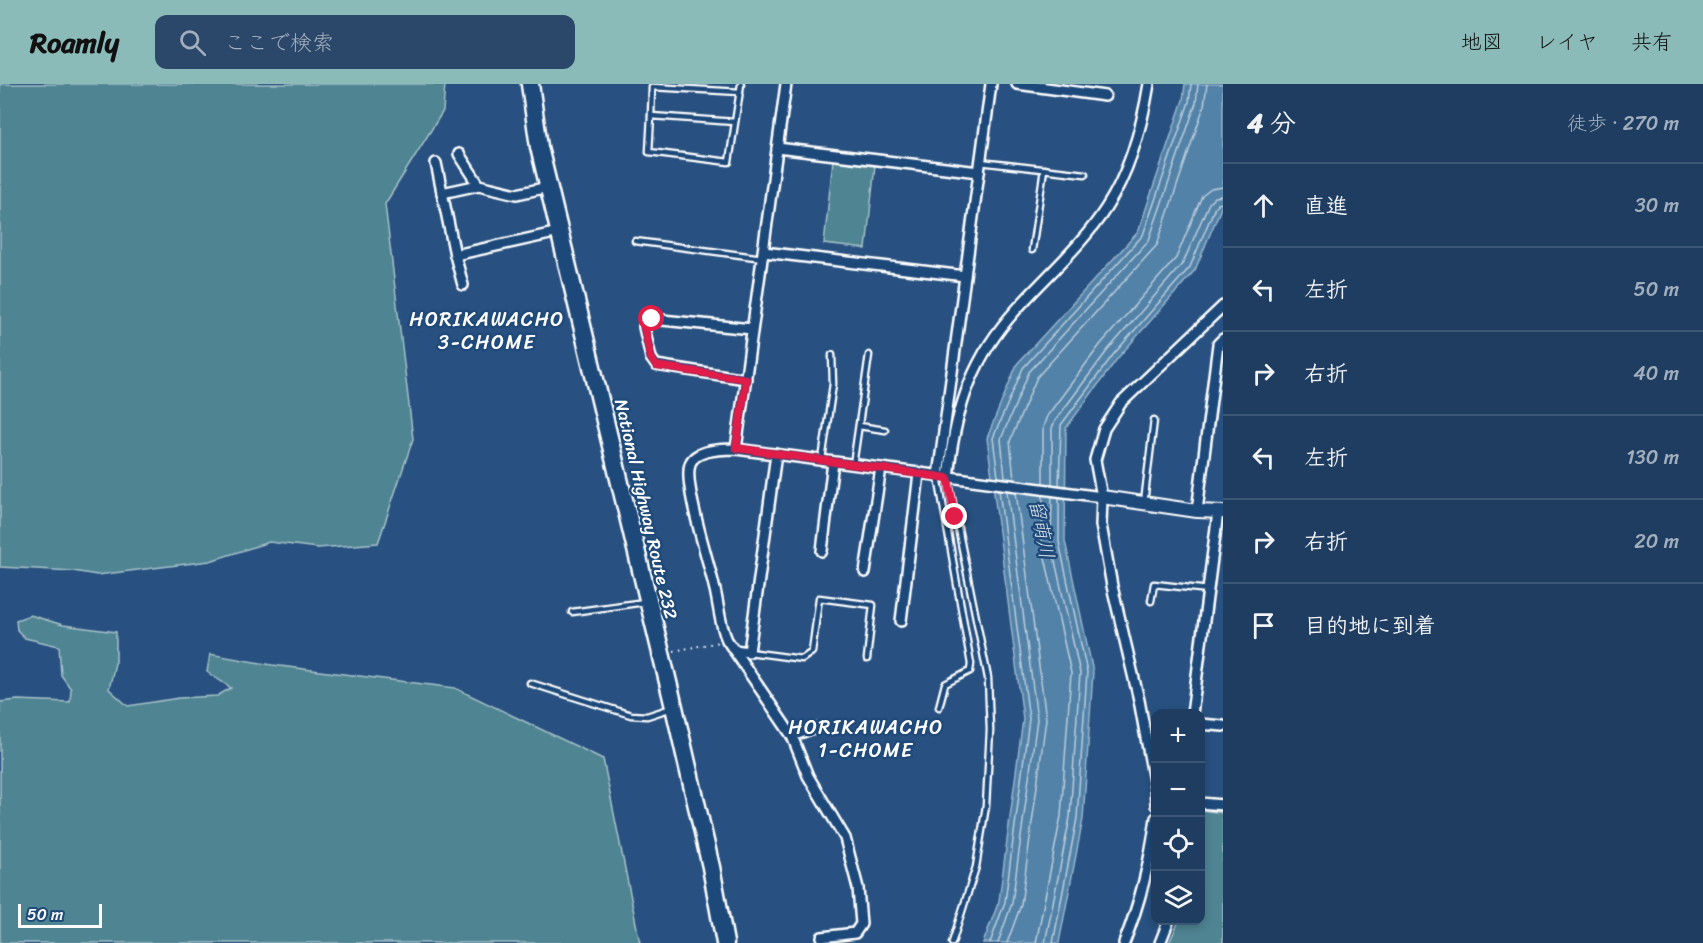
<!DOCTYPE html>
<html lang="ja">
<meta charset="utf-8">
<style>
:root{--surface:#1e3d61;--page:#2b486a;--text:#f1f3f6;--muted:#a1aebd;--line:#3c5676;--accent:#8bbbb9}
body{margin:0;font-family:Sriracha,"Klee One",sans-serif;background:var(--page);color:var(--text)}
.controls{position:absolute;right:18px;bottom:18px;display:grid;overflow:hidden;border-radius:12px;box-shadow:0 3px 9px #0003}
.controls button{width:54px;height:54px;display:grid;place-items:center;padding:0;border:0;border-bottom:2px solid var(--line);background:var(--surface);color:var(--text);font:30px sans-serif}
.scale{position:absolute;left:18px;bottom:15px;width:84px;box-sizing:border-box;padding-left:6px;border:3px solid #fff;border-top:0;font-size:16px;line-height:21px;white-space:nowrap;color:#fff;-webkit-text-stroke:4px #1f4a7a;paint-order:stroke}
.stop{position:absolute;width:18px;height:18px;margin:-14px;border:4px solid #e11d48;border-radius:50%;background:#fff}
.stop.end{background:#e11d48;border-color:#fff;box-shadow:0 2px 6px #0008}
.list{margin:0;padding:0;list-style:none}
h2{display:flex;justify-content:space-between;align-items:center;height:78px;margin:0;padding:0 24px;font-size:26px}
h2 small{font-size:20px;font-weight:400;color:var(--muted)}
.list li{display:grid;grid-template-columns:39px 1fr auto;gap:18px;align-items:center;box-sizing:border-box;height:84px;padding:0 24px;border-top:2px solid var(--line)}
.list b{display:block;font-size:22px;white-space:nowrap}
.list em{font-size:20px;font-style:normal;color:var(--muted)}
.icon{flex:none;width:33px;height:33px;fill:none;stroke:currentColor;stroke-width:2;stroke-linecap:round;stroke-linejoin:round}
.map{position:relative;flex:none;width:1223px;height:859px;overflow:hidden}
header{display:flex;align-items:center;gap:36px;box-sizing:border-box;height:84px;padding:0 30px;background:var(--accent);color:#111}
header strong{font-size:28px}
nav{display:flex;gap:33px;margin-inline-start:auto;font-size:21px}
.search{width:420px;height:54px;background:var(--page);display:flex;align-items:center;gap:15px;box-sizing:border-box;padding:0 21px;border-radius:12px;color:var(--muted);font-size:22px}
main{display:flex}
aside{flex:1;background:var(--surface)}
.map>svg:first-child{display:block}
.green{fill:#4f8492;stroke:#a7c2c8;stroke-width:1.5}
.water{fill:#5282a8;stroke:#97b4cb;stroke-width:1.5}
.lines{fill:none;stroke-linecap:round;stroke-linejoin:round}
.shore{stroke:#bacddc;stroke-width:1.5}
.lane-casing{stroke:#fff;stroke-width:9}
.street-casing{stroke:#fff;stroke-width:14}
.secondary-casing{stroke:#fff;stroke-width:16}
.highway-casing{stroke:#fff;stroke-width:21}
.path{stroke:#fff;stroke-width:2;stroke-dasharray:1.5 4.5;stroke-linecap:butt}
.lane{stroke:#1f4a7a;stroke-width:4.5}
.street{stroke:#1f4a7a;stroke-width:9}
.secondary{stroke:#1f4a7a;stroke-width:12}
.highway{stroke:#1f4a7a;stroke-width:16}
.route{stroke:#e11d48;stroke-width:8}
.labels{text-anchor:middle;stroke-width:5;stroke-linejoin:round;paint-order:stroke}
.street-label{font-size:18px;fill:#fff;stroke:#1f4a7a}
.neighbourhood-label{font-size:20px;letter-spacing:1.5px;fill:#fff;stroke:#1f4a7a}
.water-label{font-size:20px;font-style:italic;fill:#d4e0e9;stroke:#1f4a7a}
</style>
<header>
<strong>Roamly</strong>
<div class="search"><svg class="icon" aria-label="search" viewBox="0 0 24 24"><circle cx="10" cy="10" r="6"/><path d="M15 15l6 6"/></svg>ここで検索</div>
<nav><a>地図</a><a>レイヤ</a><a>共有</a></nav>
</header>
<main>
<div class="map">
<svg width="1223" height="859" viewBox="0 0 1223 859">
<rect width="100%" height="100%" fill="#285181"/>
<filter id="ink" filterUnits="userSpaceOnUse"><feTurbulence type="fractalNoise" baseFrequency=".0167" numOctaves="2"/><feDisplacementMap in="SourceGraphic" scale="12" xChannelSelector="R" yChannelSelector="G"/><feConvolveMatrix kernelMatrix="1 2 1 2 8 2 1 2 1" color-interpolation-filters="sRGB"/></filter>
<g filter="url(#ink)">
<g class="green">
<path d="M0,0H445L443,27L385,120L413,355L378,459L318,464L269,458L210,477L97,491L73,487L0,483Z"/>
<path d="M833,76L875,81L866,165L824,160Z"/>
<path d="M30,531L63,541L116,548V575L109,605L128,622L179,614L217,612L231,604L207,588L210,570L272,581L455,604L603,675L640,859H0V618L18,616L70,618L71,605L61,591L59,562L25,554L17,546L16,536Z"/>
<path d="M1201,726L1223,729V859H1169L1179,837L1200,836Z"/>
</g>
<path class="water" d="M1185,0H1223V119L1195,186L1117,275L1066,344L1065,457L1093,588L1083,735L1059,859H983L999,817L1023,635L987,354L1017,280L1138,148L1183,16Z"/>
<g class="lines">
<g class="shore">
<path d="M998,393L993,354L1023,284L1143,151L1189,18L1191,0"/>
<path d="M1005,394L1001,355L1029,288L1149,156L1196,19L1198,0"/>
<path d="M1014,395L1010,357L1037,293L1157,161L1204,22L1207,0"/>
<path d="M1043,399V343L1047,332L1100,261L1176,174L1202,112L1211,105L1223,103"/>
<path d="M1052,400V344L1055,337L1107,267L1183,179L1209,119L1215,113L1223,112"/>
<path d="M1059,401L1061,341L1113,271L1190,183L1215,123L1218,120L1223,119"/>
<path d="M990,859L1005,818L1029,635L999,406"/>
<path d="M998,859L1012,819L1037,635L1007,407"/>
<path d="M1007,859L1021,821L1046,635L1016,408"/>
<path d="M1036,859L1061,732L1071,589L1042,460L1043,411"/>
<path d="M1045,859L1070,733L1080,589L1051,459L1052,412"/>
<path d="M1053,859L1077,734L1087,588L1059,458V413"/>
</g>
<g class="lane-casing">
<g id="lane">
<path d="M651,32L652,3L740,8"/>
<path d="M735,38L651,32L649,68L729,78L741,0"/>
<path d="M980,78L1085,90"/>
<path d="M635,157L763,174"/>
<path d="M1032,166L1044,85"/>
<path d="M859,342L885,346"/>
<path d="M822,376L833,300L832,271"/>
<path d="M853,381L869,271"/>
<path d="M938,392L971,580L970,587L945,600L939,623"/>
<path d="M948,394L988,594L990,646L986,722L976,783L952,859"/>
<path d="M1144,419L1154,336"/>
<path d="M1151,517L1154,500L1209,506"/>
<path d="M572,528L645,518"/>
<path d="M749,568L802,575L812,568L819,514L873,521L867,575"/>
<path d="M530,599L631,631L647,632L672,624"/>
</g>
</g>
<g class="street-casing">
<g id="street">
<path d="M1017,0L1105,12"/>
<path d="M777,64L979,88"/>
<path d="M459,70L479,101"/>
<path d="M436,79L455,171L463,201"/>
<path d="M442,109L479,101L517,110L548,103"/>
<path d="M764,168L965,192"/>
<path d="M455,171L559,148"/>
<path d="M746,295L656,281L651,274L644,243L652,235L752,245"/>
<path d="M736,365L786,0"/>
<path d="M938,392L991,0"/>
<path d="M948,394C954,333 969,281 1009,234C1040,197 1079,166 1106,124C1130,87 1142,43 1149,0"/>
<path d="M1197,427L1218,260L1223,255"/>
<path d="M822,467L833,378"/>
<path d="M865,488L881,384"/>
<path d="M901,537L919,390"/>
<path d="M734,566L749,568L776,370"/>
<path d="M1192,630L1218,428"/>
<path d="M1200,640L1223,642"/>
<path d="M792,652L814,644"/>
<path d="M1200,719L1223,721"/>
<path d="M1156,721L1155,703L1139,616L1112,502L1101,441L1102,413L1095,376L1104,345L1121,319L1223,222"/>
<path d="M822,853L855,849L861,840L858,804L845,754L808,692L792,652L727,556C719,539 719,520 714,502C709,478 683,400 690,380C695,365 724,365 736,365L1102,413"/>
<path d="M1124,859C1141,816 1150,779 1156,734"/>
<path d="M1160,859L1169,836"/>
</g>
</g>
<g class="secondary-casing">
<path id="secondary" d="M1102,413L1197,427L1223,428"/>
</g>
<g class="highway-casing">
<path id="highway" d="M530,0L539,63L674,623L711,783L725,859"/>
</g>
<path class="path" d="M674,567L719,558"/>
<use href="#lane" class="lane"/>
<use href="#street" class="street"/>
<use href="#secondary" class="secondary"/>
<use href="#highway" class="highway"/>
</g>
</g>
<g class="lines" filter="url(#ink)">
<path class="route" d="M652,235L644,243L651,274L656,282L746,295L736,364L948,394L955,433"/>
</g>
<g class="labels">
<g class="street-label">
<text transform="translate(646 425) rotate(77)" y="6">National Highway Route 232</text>
</g>
<g class="neighbourhood-label">
<text x="487" y="242">HORIKAWACHO<tspan x="487" dy="23">3-CHOME</tspan></text>
<text x="866" y="650">HORIKAWACHO<tspan x="866" dy="23">1-CHOME</tspan></text>
</g>
<g class="water-label">
<text transform="translate(1042 445) rotate(79)" y="7">留萌川</text>
</g>
</g>
</svg>
<div class="controls">
<button>+</button>
<button>−</button>
<button><svg class="icon" aria-label="locate" viewBox="0 0 24 24"><circle cx="12" cy="12" r="6"/><path d="M12 2v4M12 18v4M2 12h4M18 12h4"/></svg></button>
<button><svg class="icon" aria-label="layers" viewBox="0 0 24 24"><path d="M12 4l9 5-9 5-9-5zM3 14l9 5 9-5"/></svg></button>
</div>
<div class="scale">50 m</div>
<div class="stop" style="left:652px;top:235px"></div>
<div class="stop end" style="left:955px;top:433px"></div>
</div>
<aside>
<h2>4 分<small>徒歩 · 270 m</small></h2>
<ul class="list">
<li><svg class="icon" aria-label="ahead" viewBox="0 0 24 24"><path d="M12 20V5M6 11l6-6 6 6"/></svg><div><b>直進</b></div><em>30 m</em></li>
<li><svg class="icon" aria-label="left" viewBox="0 0 24 24"><path d="M17 20v-9H6M10 6l-5 5 5 5"/></svg><div><b>左折</b></div><em>50 m</em></li>
<li><svg class="icon" aria-label="right" viewBox="0 0 24 24"><path d="M7 20v-9h11M14 6l5 5-5 5"/></svg><div><b>右折</b></div><em>40 m</em></li>
<li><svg class="icon" aria-label="left" viewBox="0 0 24 24"><path d="M17 20v-9H6M10 6l-5 5 5 5"/></svg><div><b>左折</b></div><em>130 m</em></li>
<li><svg class="icon" aria-label="right" viewBox="0 0 24 24"><path d="M7 20v-9h11M14 6l5 5-5 5"/></svg><div><b>右折</b></div><em>20 m</em></li>
<li><svg class="icon" aria-label="arrive" viewBox="0 0 24 24"><path d="M6 21V4h12l-3 4 3 4H6"/></svg><div><b>目的地に到着</b></div></li>
</ul>
</aside>
</main>
